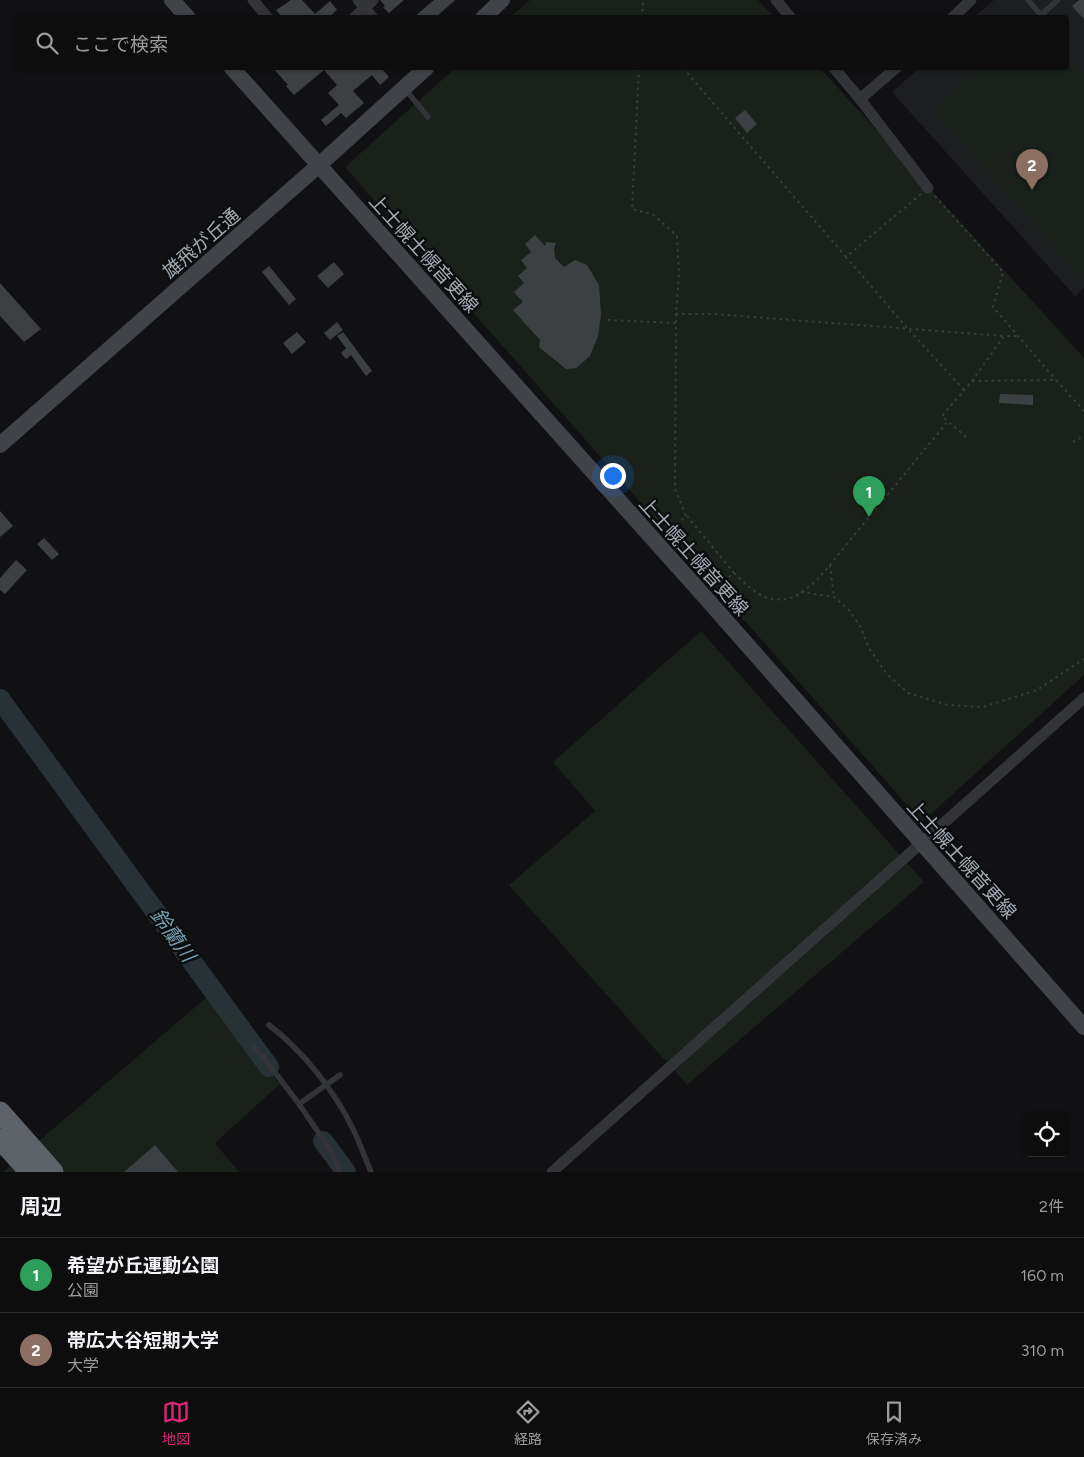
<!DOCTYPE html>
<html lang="ja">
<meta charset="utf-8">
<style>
:root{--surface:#0d0d0e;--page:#161617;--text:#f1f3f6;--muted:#9a9c9e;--line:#2d2d2e;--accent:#db2777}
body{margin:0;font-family:Figtree,"Noto Sans JP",sans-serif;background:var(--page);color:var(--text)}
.controls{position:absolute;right:15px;bottom:15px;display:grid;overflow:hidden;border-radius:5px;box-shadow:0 1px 4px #0004}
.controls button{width:45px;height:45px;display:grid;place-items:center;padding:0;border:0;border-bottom:1px solid var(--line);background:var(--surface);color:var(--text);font:25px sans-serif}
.you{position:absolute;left:612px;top:475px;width:18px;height:18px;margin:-12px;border:4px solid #fff;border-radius:50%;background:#1a73e8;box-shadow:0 0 0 8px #1a73e833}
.badge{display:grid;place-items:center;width:32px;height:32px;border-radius:50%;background:var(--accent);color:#fff;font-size:16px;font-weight:700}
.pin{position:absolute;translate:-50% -41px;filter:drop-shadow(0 1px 2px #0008)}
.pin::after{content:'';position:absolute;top:26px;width:18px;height:15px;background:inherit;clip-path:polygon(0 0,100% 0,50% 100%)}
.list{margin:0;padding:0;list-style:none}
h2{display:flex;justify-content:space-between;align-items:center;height:65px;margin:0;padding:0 20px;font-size:21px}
h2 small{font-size:16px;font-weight:400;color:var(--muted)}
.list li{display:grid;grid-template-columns:32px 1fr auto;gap:15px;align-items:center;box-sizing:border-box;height:75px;padding:0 20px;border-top:1px solid var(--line)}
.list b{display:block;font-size:19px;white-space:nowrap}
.list p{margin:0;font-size:16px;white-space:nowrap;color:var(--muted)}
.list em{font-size:16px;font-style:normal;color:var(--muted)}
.icon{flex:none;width:28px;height:28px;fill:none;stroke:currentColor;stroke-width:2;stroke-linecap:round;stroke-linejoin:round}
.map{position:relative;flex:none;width:1084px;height:1172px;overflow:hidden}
.search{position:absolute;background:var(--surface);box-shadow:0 1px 4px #0004;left:15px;right:15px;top:15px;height:55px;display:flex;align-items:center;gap:12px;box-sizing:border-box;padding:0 18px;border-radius:5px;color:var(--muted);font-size:19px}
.sheet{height:215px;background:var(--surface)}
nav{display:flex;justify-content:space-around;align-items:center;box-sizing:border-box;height:70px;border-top:1px solid var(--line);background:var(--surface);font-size:14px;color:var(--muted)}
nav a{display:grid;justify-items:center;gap:2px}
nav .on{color:var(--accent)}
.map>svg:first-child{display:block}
.built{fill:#1d1e20}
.green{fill:#19211a}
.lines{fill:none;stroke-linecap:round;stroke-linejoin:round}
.river{stroke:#273237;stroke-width:20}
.building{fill:#3d4043}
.path{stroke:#383b3f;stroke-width:2;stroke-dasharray:2.5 4;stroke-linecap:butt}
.lane{stroke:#323438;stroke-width:5.5}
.street{stroke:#323438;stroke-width:11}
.secondary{stroke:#404348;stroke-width:16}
.highway{stroke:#5e6269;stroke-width:21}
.labels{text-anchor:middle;stroke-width:5;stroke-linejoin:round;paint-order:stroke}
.street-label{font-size:19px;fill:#a2aab4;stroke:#0c0d0e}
.water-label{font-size:20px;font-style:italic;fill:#779eb1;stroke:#0c0d0e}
</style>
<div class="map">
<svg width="1084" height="1172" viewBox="0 0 1084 1172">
<rect width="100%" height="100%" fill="#111113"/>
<path class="built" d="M994,0H1084V288L1075,296L892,92L919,68H1066V18L974,17Z"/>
<g class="green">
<path d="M530,0H758L774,17H510Z"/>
<path d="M1067,57L1084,77V277L1082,278L933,110L981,68H1066Z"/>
<path d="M455,68H820L1084,358V675L922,822L345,167Z"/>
<path d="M701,631L924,882L687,1085L509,885L595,811L553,762Z"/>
<path d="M208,996L280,1084L215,1143L239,1172H3Z"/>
</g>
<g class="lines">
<g class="river">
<path d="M0,699L269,1067"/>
<path d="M323,1141L346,1172"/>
</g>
</g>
<g class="building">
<path d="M291,0H302L315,14L330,1L337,10L328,18H283L276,10Z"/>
<path d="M380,0H404L389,13L383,7L385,6Z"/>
<path d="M434,0H455L435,18H413Z"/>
<path d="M1079,0H1084V19L1072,6Z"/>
<path d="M273,68H381L389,77L380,85L372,75L353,91L364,103L346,118L341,113L326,126L321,120L339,105L328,93L337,85L324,70L294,95L286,86L288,85Z"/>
<path d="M745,110L757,124L747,133L735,118Z"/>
<path d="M535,235L545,246L546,242L556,243L554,249L555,258L564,267L575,260L587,265L599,285L601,315L598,336L590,356L576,368L566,369L539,347L540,340L513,310L523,302L514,292L524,283L518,276L527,268L521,260L531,252L525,244Z"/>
<path d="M334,262L344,274L328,288L317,276Z"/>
<path d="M269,266L296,299L289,305L262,272Z"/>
<path d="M0,283L41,329L24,342L0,316Z"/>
<path d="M337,322L343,330L330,340L324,333Z"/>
<path d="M297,332L306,342L292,354L283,343Z"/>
<path d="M343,332L372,371L366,376L351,355L346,359L341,353L346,348L337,336Z"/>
<path d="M1000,394L1033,395V405L999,403Z"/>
<path d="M0,511L13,526L0,537Z"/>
<path d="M44,538L59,554L52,560L37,544Z"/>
<path d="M16,560L27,570L5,594L0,590V578Z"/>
<path d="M155,1145L178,1172H124L139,1159Z"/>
</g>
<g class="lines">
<g class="path">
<path d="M642,18L643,0"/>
<path d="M639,68L632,209L654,215L677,236L679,274L676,314H713L1004,336"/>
<path d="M683,68L846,257"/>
<path d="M921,194L846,257L908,329L964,390"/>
<path d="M935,196L1003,272L993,307L1056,380"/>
<path d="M608,320L676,323"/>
<path d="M972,381L1004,336H1017"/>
<path d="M966,437L942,416L972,381L1056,380L1084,411"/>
<path d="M1073,442L1084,436"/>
<path d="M687,516L734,573L716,588"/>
<path d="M667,533L686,516L675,489L676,314"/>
<path d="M830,565L834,597"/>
<path d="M734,573C752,590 767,606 793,597C802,594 812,584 819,578L948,421"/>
<path d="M801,592L834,597L849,610L860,626L869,648L886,673L908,693L948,705L983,707L1037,690L1084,659"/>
</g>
<g class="lane">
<path d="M1028,0L1041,15L1058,0"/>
<path d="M405,89L428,117"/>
<path d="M269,1025C303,1051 334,1090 353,1129C360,1143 365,1158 371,1172"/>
<path d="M254,1048L264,1058L299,1104L329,1148L340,1172"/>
<path d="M299,1104L340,1075"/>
</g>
<g class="street">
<path d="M253,0L268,18"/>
<path d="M358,0L373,18"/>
<path d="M776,0L791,18"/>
<path d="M354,18L373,0"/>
<path d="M952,18L971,0"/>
<path d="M834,68L860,99L928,188"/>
<path d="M860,99L896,68"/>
<path d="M552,1172L1084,698"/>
</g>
<g class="secondary">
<path d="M172,0L188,18"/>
<path d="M483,18L502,0"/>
<path d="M232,68L705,597L1084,1027"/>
<path d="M0,445L319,165L426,68"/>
</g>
<g class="highway">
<path d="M0,1112L53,1172"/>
<path d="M0,1139L30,1172"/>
</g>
</g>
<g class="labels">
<g class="street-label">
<text transform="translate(201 243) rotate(-41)" y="7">雄飛が丘通</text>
<text transform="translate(424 253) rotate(48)" y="7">上士幌士幌音更線</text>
<text transform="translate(694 556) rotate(48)" y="7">上士幌士幌音更線</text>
<text transform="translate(962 859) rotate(48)" y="7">上士幌士幌音更線</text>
</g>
<g class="water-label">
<text transform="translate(173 935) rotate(54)" y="7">鈴蘭川</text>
</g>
</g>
</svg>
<div class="controls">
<button><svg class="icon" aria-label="locate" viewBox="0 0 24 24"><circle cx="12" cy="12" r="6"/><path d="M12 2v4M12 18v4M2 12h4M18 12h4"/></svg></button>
</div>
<div class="you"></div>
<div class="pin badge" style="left:869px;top:517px;background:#2e9e5b">1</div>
<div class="pin badge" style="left:1032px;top:190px;background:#8d6e63">2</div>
<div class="search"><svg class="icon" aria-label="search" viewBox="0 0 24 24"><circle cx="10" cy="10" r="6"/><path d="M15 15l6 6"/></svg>ここで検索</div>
</div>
<section class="sheet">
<h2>周辺<small>2件</small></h2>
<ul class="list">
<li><span class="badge" style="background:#2e9e5b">1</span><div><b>希望が丘運動公園</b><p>公園</p></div><em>160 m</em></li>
<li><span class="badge" style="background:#8d6e63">2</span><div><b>帯広大谷短期大学</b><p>大学</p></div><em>310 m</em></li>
</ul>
</section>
<nav>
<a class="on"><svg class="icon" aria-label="map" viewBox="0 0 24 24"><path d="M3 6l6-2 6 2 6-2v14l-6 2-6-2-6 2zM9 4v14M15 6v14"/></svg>地図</a>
<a><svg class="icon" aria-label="directions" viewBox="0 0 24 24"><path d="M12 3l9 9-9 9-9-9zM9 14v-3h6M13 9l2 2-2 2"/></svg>経路</a>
<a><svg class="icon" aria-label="saved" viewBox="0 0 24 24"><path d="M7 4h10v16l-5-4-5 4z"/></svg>保存済み</a>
</nav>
